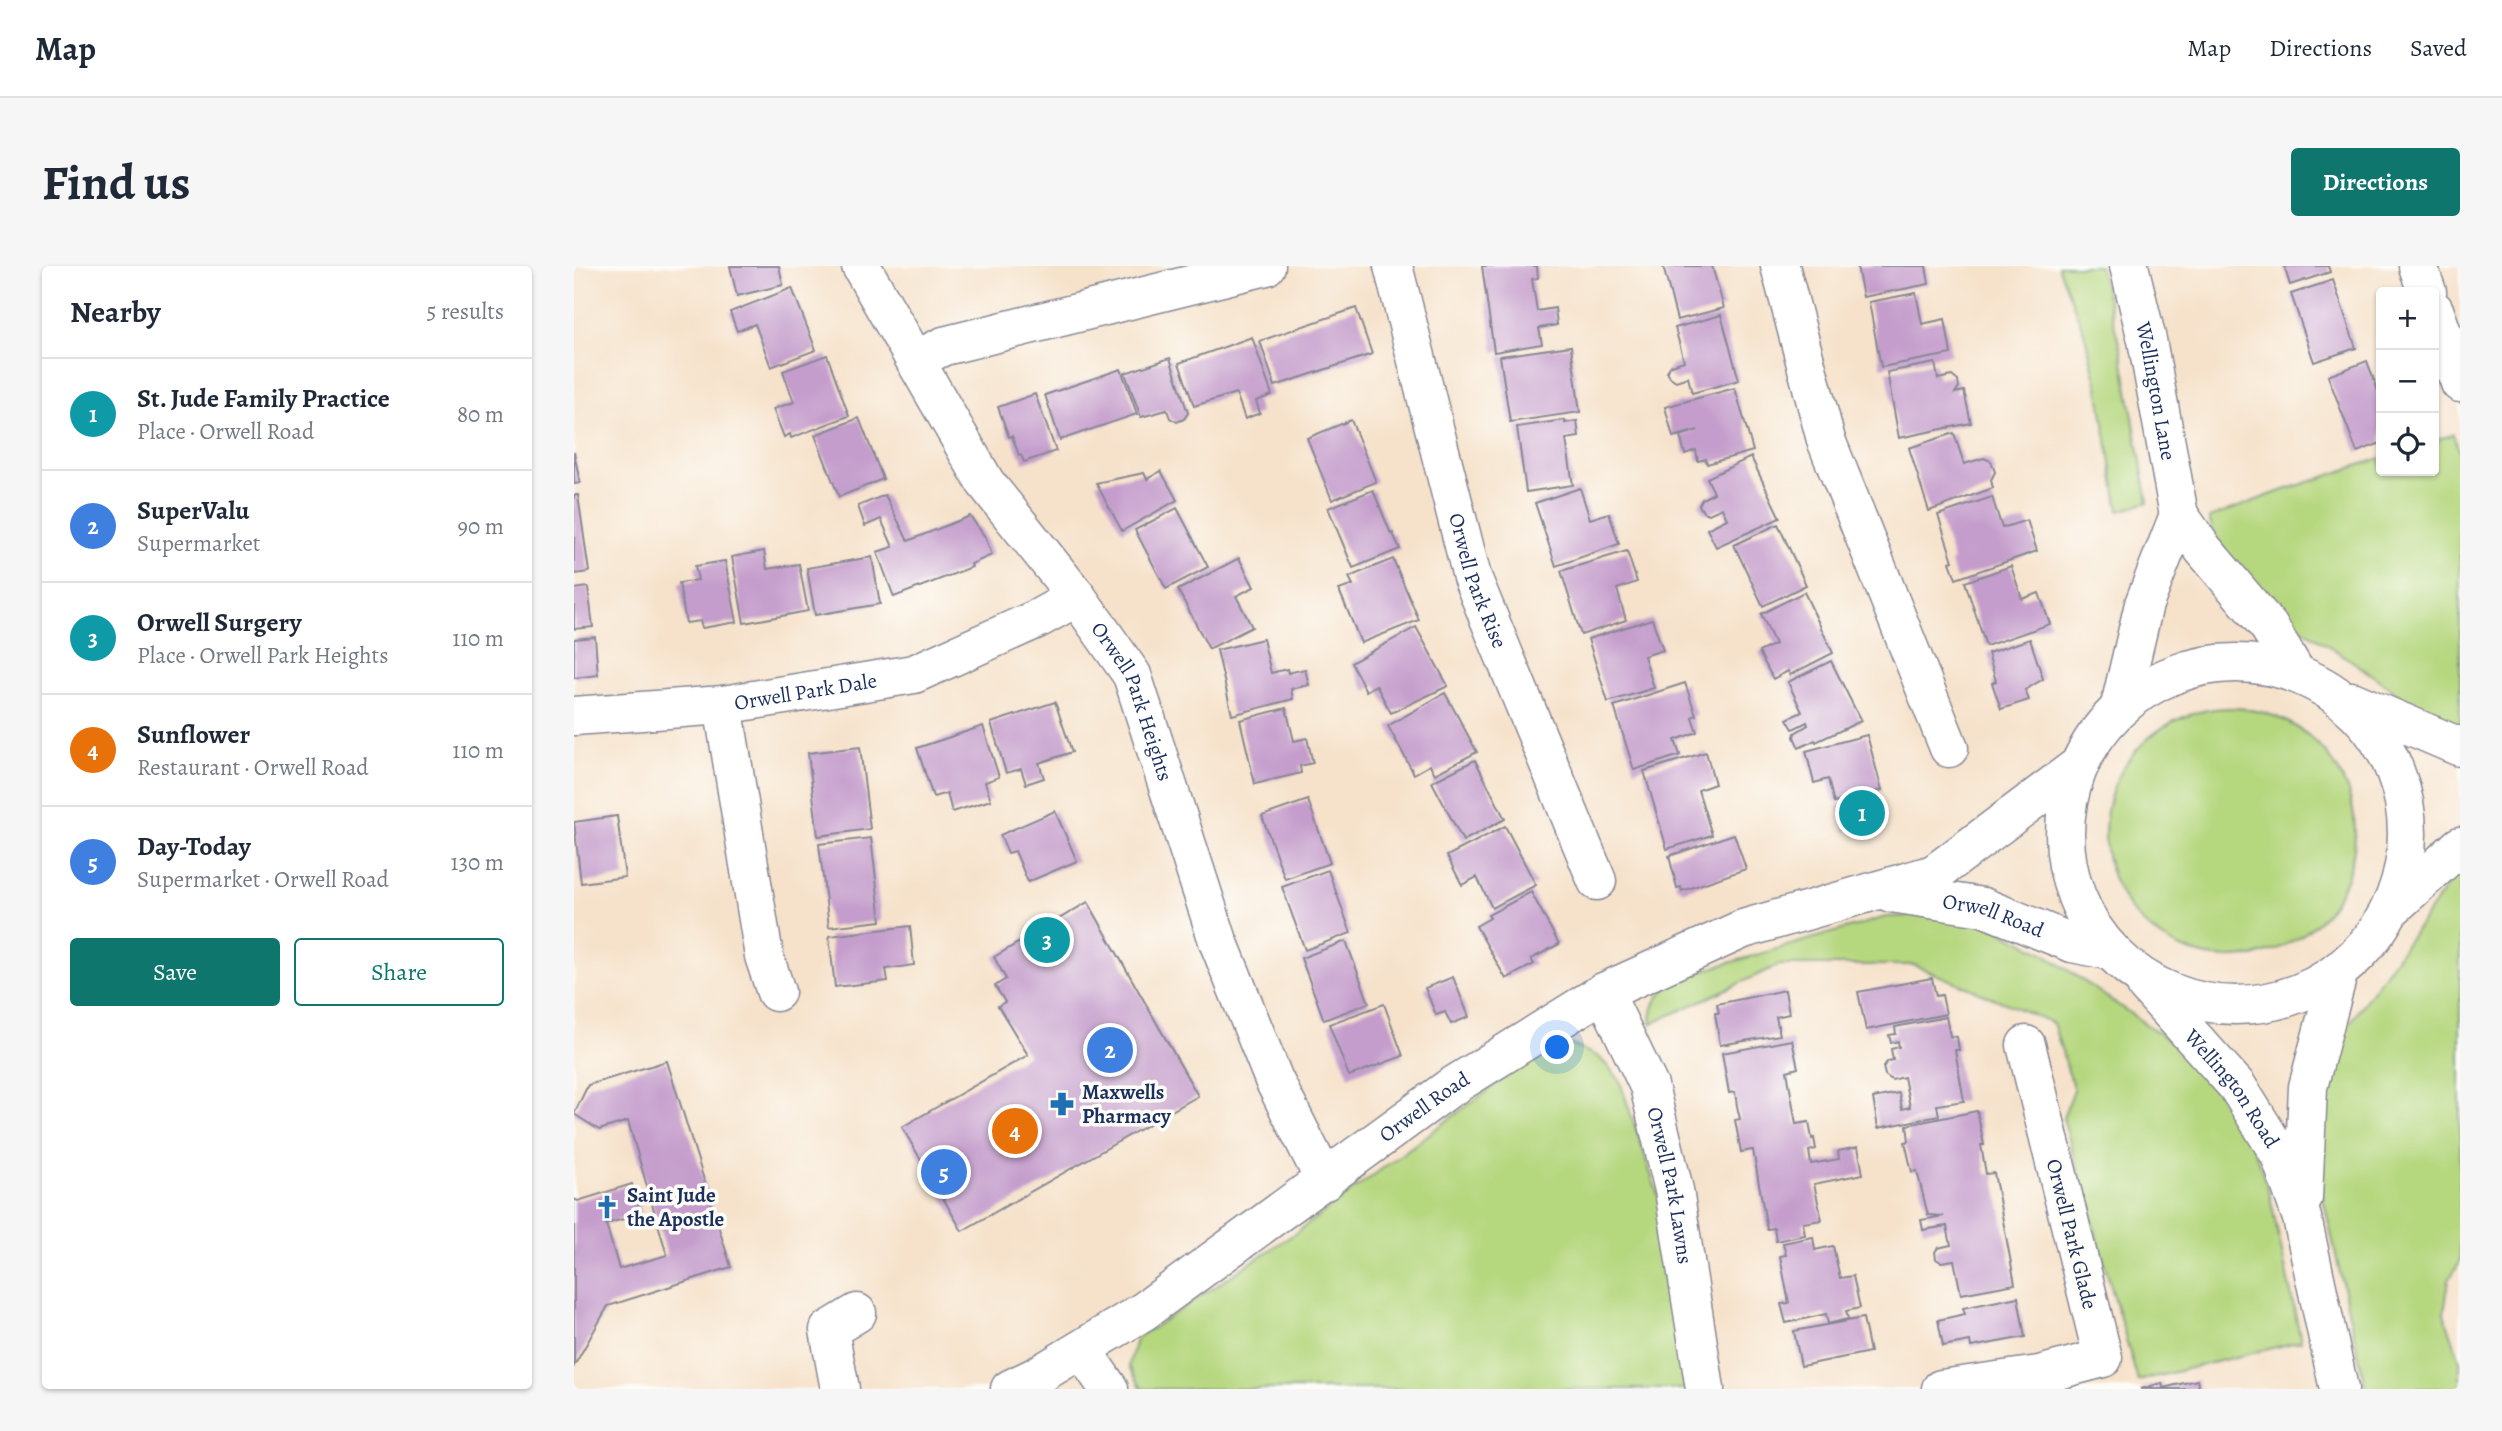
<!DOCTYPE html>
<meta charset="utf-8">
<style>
:root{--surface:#fff;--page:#f6f6f7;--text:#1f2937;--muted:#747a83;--line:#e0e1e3;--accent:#0f766e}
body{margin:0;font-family:Alegreya,serif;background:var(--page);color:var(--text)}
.controls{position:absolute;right:21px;top:21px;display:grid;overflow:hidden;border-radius:7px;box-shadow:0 2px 5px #0004}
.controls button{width:63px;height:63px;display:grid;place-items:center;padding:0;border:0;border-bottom:2px solid var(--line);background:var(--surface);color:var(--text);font:35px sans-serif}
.you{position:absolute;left:984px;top:782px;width:24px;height:24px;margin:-18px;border:5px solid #fff;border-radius:50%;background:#1a73e8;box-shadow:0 0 0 10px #1a73e833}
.badge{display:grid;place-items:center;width:46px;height:46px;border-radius:50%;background:var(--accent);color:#fff;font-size:23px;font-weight:700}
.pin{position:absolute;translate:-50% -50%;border:4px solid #fff;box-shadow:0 2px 7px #0006}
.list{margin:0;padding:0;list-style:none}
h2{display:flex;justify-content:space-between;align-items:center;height:91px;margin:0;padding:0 28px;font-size:30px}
h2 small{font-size:23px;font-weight:400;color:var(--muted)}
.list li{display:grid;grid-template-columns:46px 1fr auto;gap:21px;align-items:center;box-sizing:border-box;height:112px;padding:0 28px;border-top:2px solid var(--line)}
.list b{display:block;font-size:26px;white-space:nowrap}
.list p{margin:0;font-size:23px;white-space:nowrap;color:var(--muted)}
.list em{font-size:23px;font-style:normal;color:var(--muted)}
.actions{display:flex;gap:14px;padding:21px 28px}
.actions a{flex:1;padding:16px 0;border:2px solid var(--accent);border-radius:7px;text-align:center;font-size:24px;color:var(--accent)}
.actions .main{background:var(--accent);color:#fff}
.icon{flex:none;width:38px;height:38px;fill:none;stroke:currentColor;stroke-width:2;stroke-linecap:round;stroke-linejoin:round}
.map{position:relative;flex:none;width:1886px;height:1123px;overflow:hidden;border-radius:7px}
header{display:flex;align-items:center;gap:42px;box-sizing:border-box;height:98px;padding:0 35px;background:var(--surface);border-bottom:2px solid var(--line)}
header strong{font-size:33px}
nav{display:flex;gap:38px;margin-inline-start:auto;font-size:24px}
.intro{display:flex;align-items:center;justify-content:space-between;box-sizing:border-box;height:168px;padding:0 42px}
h1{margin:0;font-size:49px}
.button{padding:18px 32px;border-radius:7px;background:var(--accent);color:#fff;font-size:24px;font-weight:700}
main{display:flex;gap:42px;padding:0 42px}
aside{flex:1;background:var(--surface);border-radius:7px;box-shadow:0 2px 5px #0004}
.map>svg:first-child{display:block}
.green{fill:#b5d77e;stroke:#68836e;stroke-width:2}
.building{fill:#c49dcc}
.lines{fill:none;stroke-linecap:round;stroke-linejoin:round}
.minor-casing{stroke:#888894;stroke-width:41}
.minor{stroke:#fff;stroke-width:38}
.labels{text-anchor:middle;stroke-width:7;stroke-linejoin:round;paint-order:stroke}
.street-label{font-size:21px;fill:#1b2f5e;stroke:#fdfcf7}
.poi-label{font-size:21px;font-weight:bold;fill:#1b2f5e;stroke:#fdfcf7;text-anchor:start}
</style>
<header>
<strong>Map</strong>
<nav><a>Map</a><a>Directions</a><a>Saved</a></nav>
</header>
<div class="intro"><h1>Find us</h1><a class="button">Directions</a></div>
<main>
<aside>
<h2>Nearby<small>5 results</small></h2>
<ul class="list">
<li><span class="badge" style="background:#0f9aa8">1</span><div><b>St. Jude Family Practice</b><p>Place · Orwell Road</p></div><em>80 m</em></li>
<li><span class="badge" style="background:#3f7fe0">2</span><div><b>SuperValu</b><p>Supermarket</p></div><em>90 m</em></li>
<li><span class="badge" style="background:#0f9aa8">3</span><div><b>Orwell Surgery</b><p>Place · Orwell Park Heights</p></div><em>110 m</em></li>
<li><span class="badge" style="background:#e8710a">4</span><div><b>Sunflower</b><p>Restaurant · Orwell Road</p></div><em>110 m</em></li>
<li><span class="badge" style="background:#3f7fe0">5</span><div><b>Day-Today</b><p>Supermarket · Orwell Road</p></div><em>130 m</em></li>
</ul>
<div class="actions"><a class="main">Save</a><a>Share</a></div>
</aside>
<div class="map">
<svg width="1886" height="1123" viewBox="0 0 1886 1123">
<rect width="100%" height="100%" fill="#fdfcf7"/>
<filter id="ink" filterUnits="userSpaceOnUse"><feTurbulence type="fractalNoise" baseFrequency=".0143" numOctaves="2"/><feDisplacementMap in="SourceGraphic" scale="14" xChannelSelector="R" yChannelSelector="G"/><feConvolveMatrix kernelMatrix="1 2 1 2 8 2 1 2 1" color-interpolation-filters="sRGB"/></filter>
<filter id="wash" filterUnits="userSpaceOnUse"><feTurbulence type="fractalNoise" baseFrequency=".00686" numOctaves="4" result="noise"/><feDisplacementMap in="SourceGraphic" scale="28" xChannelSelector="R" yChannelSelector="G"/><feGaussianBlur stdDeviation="1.57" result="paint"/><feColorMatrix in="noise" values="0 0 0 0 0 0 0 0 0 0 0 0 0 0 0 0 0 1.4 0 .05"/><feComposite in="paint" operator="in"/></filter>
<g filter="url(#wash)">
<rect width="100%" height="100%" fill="#f6e2cb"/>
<g class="green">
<path d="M1484,0H1525L1547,85L1574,236L1545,245L1524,121L1510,66Z"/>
<path d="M1879,168L1886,187V463L1840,439L1781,397L1722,359L1664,304L1641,270L1635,252L1696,229L1807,192V205H1860V175Z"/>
<circle cx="1656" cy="567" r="125"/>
<path d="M1886,602V996L1875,1013L1870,1047L1886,1095V1123H1792L1740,891L1756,795L1770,765Z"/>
<path d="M1360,649L1415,659L1468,686L1606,782L1666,843L1695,926L1727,1075L1564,1115L1489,852L1500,824L1479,757L1340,699H1205L1077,758C1077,732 1088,726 1107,711L1312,651Z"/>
<path d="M996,778L1025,791L1045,813L1086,935L1112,1123H568L555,1100L562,1073L723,966L960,790Z"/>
</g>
<g id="blocks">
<g class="building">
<path d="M156,0H205L209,19L163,30Z"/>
<path d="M908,0H963L964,12L958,13L963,45L981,42L983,59L965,62L968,78L920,86Z"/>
<path d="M1089,0H1138L1150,42L1103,54Z"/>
<path d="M1283,0H1352L1355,18L1289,31Z"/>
<path d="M1710,0H1754L1756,6L1716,19Z"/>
<path d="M1759,14L1782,82L1740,96L1717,28Z"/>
<path d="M218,22L242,84L197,101L181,58L163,65L156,46Z"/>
<path d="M1342,27L1348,58L1371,53L1377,88L1307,101L1295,36Z"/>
<path d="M782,42L798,88L701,120L686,75Z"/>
<path d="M1147,49L1165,114L1118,127L1114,111L1102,115L1096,111L1093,105L1097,99L1110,95L1101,62Z"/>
<path d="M678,71L698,129L682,135L686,147L671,153L662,127L620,140L605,97Z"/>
<path d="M997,80L1006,146L936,156L926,90Z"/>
<path d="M253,89L275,150L217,172L216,168L210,171L199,143L220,136L209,105Z"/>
<path d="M596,92L614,147L610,153L603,156L596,152L593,144L567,151L551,107Z"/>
<path d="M1793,95L1807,133V177L1783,186L1754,110Z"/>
<path d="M1361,97L1364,113L1378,110L1384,115L1385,121L1381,127L1390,125L1397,157L1325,172L1313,106Z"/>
<path d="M547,103L563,148L486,174L471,129Z"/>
<path d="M1161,122L1179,185L1133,198L1132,193L1124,195L1122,184L1111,188L1106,170L1124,164L1099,171L1091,141Z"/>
<path d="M461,128L482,185L450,196L447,189H445L438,170L435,171L424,141Z"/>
<path d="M285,152L309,213L265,231L241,169Z"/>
<path d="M777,154L802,216L758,234L733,172Z"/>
<path d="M991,154V157L1003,155L1005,171L992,173L999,219L952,226L943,161Z"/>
<path d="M1380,167L1390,198L1410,192L1417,195L1421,206L1417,214L1419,222L1355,245L1335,182Z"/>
<path d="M0,186L6,217L0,218Z"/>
<path d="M1177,191L1206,252L1142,281L1133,263L1153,253L1148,242L1135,248L1129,246L1125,239L1128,233L1140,227L1133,212Z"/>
<path d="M587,205L603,234L548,265L522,217L570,207L573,213Z"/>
<path d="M1006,222L1016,253L1035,247L1045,278L982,300L961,237Z"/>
<path d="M799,224L817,268L819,267L826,283L779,302L754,242Z"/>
<path d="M0,229H4L15,306L0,308Z"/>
<path d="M311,229L334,275L396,250L411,271L418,289L397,298L398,301L320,331L303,286L319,281L307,253L291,260L284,240Z"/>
<path d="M1418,231L1428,262L1453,254L1463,285L1382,313L1376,296L1379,295L1364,249Z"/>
<path d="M603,242L634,301L592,323L561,264Z"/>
<path d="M1204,258L1232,319L1189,340L1160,279Z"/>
<path d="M190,285L193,303L225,298L234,345L170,357L158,291Z"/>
<path d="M1053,285L1063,316L1043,323L1052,354L1007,369L987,305Z"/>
<path d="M298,291L306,338L241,349L233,302Z"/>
<path d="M665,292L680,321L662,330L678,361L635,383L604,324Z"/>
<path d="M819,293L845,354L787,377L765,324L779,319L775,311Z"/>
<path d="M151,295L163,356L128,362L126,355L112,357L105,317L124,314L121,300Z"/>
<path d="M1437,300L1448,333L1465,327L1476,358L1412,380L1391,316Z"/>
<path d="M14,321L19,361L0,363V323Z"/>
<path d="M1230,326L1259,387L1216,409L1214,405L1199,413L1185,386L1201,378L1187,348Z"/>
<path d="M1078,353L1089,384L1070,390L1080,422L1034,436L1014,373Z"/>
<path d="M842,361L874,420L817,447L802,419L792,425L777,397Z"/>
<path d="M21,371L24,409L0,412V373Z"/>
<path d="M689,373L697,407L713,403L714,407L731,403L735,419L717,423L719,433L658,449L643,384Z"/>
<path d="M1456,373L1469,413L1451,424L1455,434L1427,443L1418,417L1422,415L1414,387Z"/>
<path d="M1257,395L1287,455L1242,476L1241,474L1225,482L1220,471L1221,467L1234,459L1233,456L1219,463L1213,453L1228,446L1214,416Z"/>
<path d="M1111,417L1122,449L1118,451L1123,466L1101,474L1106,489L1060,504L1040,440Z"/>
<path d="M871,427L903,486L861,508L856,499L840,508L814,460Z"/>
<path d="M481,436L498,486L465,497L470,512L452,518L447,503L432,507L417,457Z"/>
<path d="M712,442L720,475L733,472L739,497L726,500L727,507L681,518L666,454Z"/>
<path d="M409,460L425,511L411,516L417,534L378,546L373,527L359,531L343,482Z"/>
<path d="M1293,469L1308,524L1260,537L1254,513L1240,517L1232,485Z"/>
<path d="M286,481L296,563L244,570L234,487Z"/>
<path d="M1132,486L1141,518L1124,524L1138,569L1093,583L1070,505Z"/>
<path d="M901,494L931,553L889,575L858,516Z"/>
<path d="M1304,528L1312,554L1271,565L1264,540Z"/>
<path d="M734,534L756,597L711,613L688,550Z"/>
<path d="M481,545L503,595L454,616L441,585L434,587L426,569Z"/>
<path d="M43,550L51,611L7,617L0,556Z"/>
<path d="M931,560L962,619L918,642L903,611L888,619L873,590Z"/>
<path d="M1160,568L1172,603L1108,625L1107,621L1103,622L1095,590Z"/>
<path d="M297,572L307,655L255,661L245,578Z"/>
<path d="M754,604L777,667L731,684L708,621Z"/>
<path d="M957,626L985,678L957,693L960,698L932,713L902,660L916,652L914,649Z"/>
<path d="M514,636L624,830L388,965L328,861L454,789L424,740L431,736L421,720L432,713L420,691Z"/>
<path d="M336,660L340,699L312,703L314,715L261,721L255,670Z"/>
<path d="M772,675L795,737L750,754L727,692Z"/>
<path d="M879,711L895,751L877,758L871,746L862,749L851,722Z"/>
<path d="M1358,712L1362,730L1368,729L1372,748L1292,764L1284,726Z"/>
<path d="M1211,724L1215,748L1202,751L1206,769L1146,779L1141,747H1145L1143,738Z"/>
<path d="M810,738L829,790L775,810L755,758Z"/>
<path d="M1372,751L1376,770L1383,771L1385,784H1381L1390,835L1363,839L1365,850L1304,862L1299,832L1325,827L1328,843L1336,841L1330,811L1318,814L1311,809L1309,801L1314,795L1319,794L1317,783L1325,781L1324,775L1317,777L1315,769L1322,768L1321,761Z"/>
<path d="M1218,774L1224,802L1213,805L1222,858L1235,856L1238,873L1240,872L1242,883L1235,885L1237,898L1265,893L1264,885L1284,881L1289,908L1240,918L1248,954L1229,957L1231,969L1202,975L1200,962L1193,963L1179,884L1167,886L1161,854L1166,853L1163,840L1161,826L1155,827L1148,787Z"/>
<path d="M93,795L157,1001L34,1040L0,1100V933L4,935L58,918L67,948L32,958L45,1003L93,989L54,855L25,864L0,848L14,819Z"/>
<path d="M1403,845L1410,879H1407L1412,908L1420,907L1441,1018L1387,1028L1380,994L1367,996L1362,993L1361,986L1364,982L1377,979L1373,960L1349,964L1347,954L1370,950L1354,949L1343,905L1338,906L1331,876L1335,875L1333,859Z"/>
<path d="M1239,971L1241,984L1259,980L1266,1012L1279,1010L1286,1042L1272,1045L1274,1053L1254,1058L1252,1048L1212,1057L1207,1038L1215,1037L1206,990L1212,989L1209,977Z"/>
<path d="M1444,1031L1451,1071L1397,1081L1396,1075L1369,1080L1364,1054L1391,1048L1389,1042Z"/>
<path d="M1289,1052L1296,1086L1227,1100L1220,1065Z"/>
<path d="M1623,1114L1625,1123H1566L1588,1117L1589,1122Z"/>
</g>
</g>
</g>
<g filter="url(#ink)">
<use href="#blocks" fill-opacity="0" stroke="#888894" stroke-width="2"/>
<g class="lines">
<g class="minor-casing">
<g id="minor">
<path id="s1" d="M287,0L411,216L503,331L558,409L644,675L700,814L751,915"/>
<path id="s2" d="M819,0L898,311L1023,615"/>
<path d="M1206,0L1252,174L1375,482"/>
<path id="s3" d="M1555,0L1573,74L1605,249L1629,283L1695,361L1722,407"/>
<path d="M1844,0L1853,26"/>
<path d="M1860,44L1886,117"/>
<path d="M341,94L370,80L692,0"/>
<circle cx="1662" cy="568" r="171"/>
<path d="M1778,435L1886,481"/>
<path d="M149,439L190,690L202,726"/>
<path d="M1546,440L1570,338L1605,249"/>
<path id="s4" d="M0,450L149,439L340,408L463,353L503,331"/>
<path id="s5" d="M1317,627L1409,641L1498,677L1534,684"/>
<path d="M1818,642L1886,580"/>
<path id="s6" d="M1572,719L1663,820L1706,889L1728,952L1765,1123"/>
<path id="s7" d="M1030,726L1075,820L1100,924L1131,1123"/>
<path d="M1729,932L1734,821L1765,704"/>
<path d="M508,1084L535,1123"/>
<path d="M266,1123L255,1064L283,1047"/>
<path id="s8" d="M436,1123L463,1110L570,1045L874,823L1030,726L1169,663L1360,608L1503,501"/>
<path d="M1367,1123L1465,1109L1529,1092L1452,779"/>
</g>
</g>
<use href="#minor" class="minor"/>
</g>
</g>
<defs>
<g id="pharmacy-bare" transform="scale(1.89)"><path d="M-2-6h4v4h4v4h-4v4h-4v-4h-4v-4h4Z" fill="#1f6fb2" stroke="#fdfcf7" stroke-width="2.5" paint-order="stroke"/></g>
<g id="church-bare" transform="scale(1.89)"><path d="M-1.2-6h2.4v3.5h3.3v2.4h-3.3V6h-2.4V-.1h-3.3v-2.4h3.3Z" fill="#1f6fb2" stroke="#fdfcf7" stroke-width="2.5" paint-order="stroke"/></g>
</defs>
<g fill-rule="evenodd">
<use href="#pharmacy-bare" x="488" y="838"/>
<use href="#church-bare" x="33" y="941"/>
</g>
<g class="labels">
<g class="street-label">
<text dy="7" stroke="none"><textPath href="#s3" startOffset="128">Wellington Lane</textPath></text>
<text dy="7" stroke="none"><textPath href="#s2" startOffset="326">Orwell Park Rise</textPath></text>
<text dy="7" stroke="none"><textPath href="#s4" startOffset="233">Orwell Park Dale</textPath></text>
<text dy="7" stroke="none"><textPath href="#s1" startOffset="516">Orwell Park Heights</textPath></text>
<text dy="7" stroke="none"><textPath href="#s5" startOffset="105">Orwell Road</textPath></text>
<text dy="7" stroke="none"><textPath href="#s6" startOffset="135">Wellington Road</textPath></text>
<text dy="7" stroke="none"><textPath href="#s8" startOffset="502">Orwell Road</textPath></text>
<text dy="7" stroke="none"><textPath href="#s7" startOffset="206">Orwell Park Lawns</textPath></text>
<text transform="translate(1498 968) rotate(76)" y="7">Orwell Park Glade</text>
</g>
<g class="poi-label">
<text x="508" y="833">Maxwells<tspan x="508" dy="24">Pharmacy</tspan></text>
<text x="53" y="936">Saint Jude<tspan x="53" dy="24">the Apostle</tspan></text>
</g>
</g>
</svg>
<div class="controls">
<button>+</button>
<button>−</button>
<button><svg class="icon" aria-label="locate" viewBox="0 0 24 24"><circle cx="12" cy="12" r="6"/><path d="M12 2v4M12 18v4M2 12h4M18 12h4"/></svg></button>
</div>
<div class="you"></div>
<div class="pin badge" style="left:1288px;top:547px;background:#0f9aa8">1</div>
<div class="pin badge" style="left:536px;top:784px;background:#3f7fe0">2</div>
<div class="pin badge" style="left:473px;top:674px;background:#0f9aa8">3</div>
<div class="pin badge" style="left:441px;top:865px;background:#e8710a">4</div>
<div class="pin badge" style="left:370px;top:906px;background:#3f7fe0">5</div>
</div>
</main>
